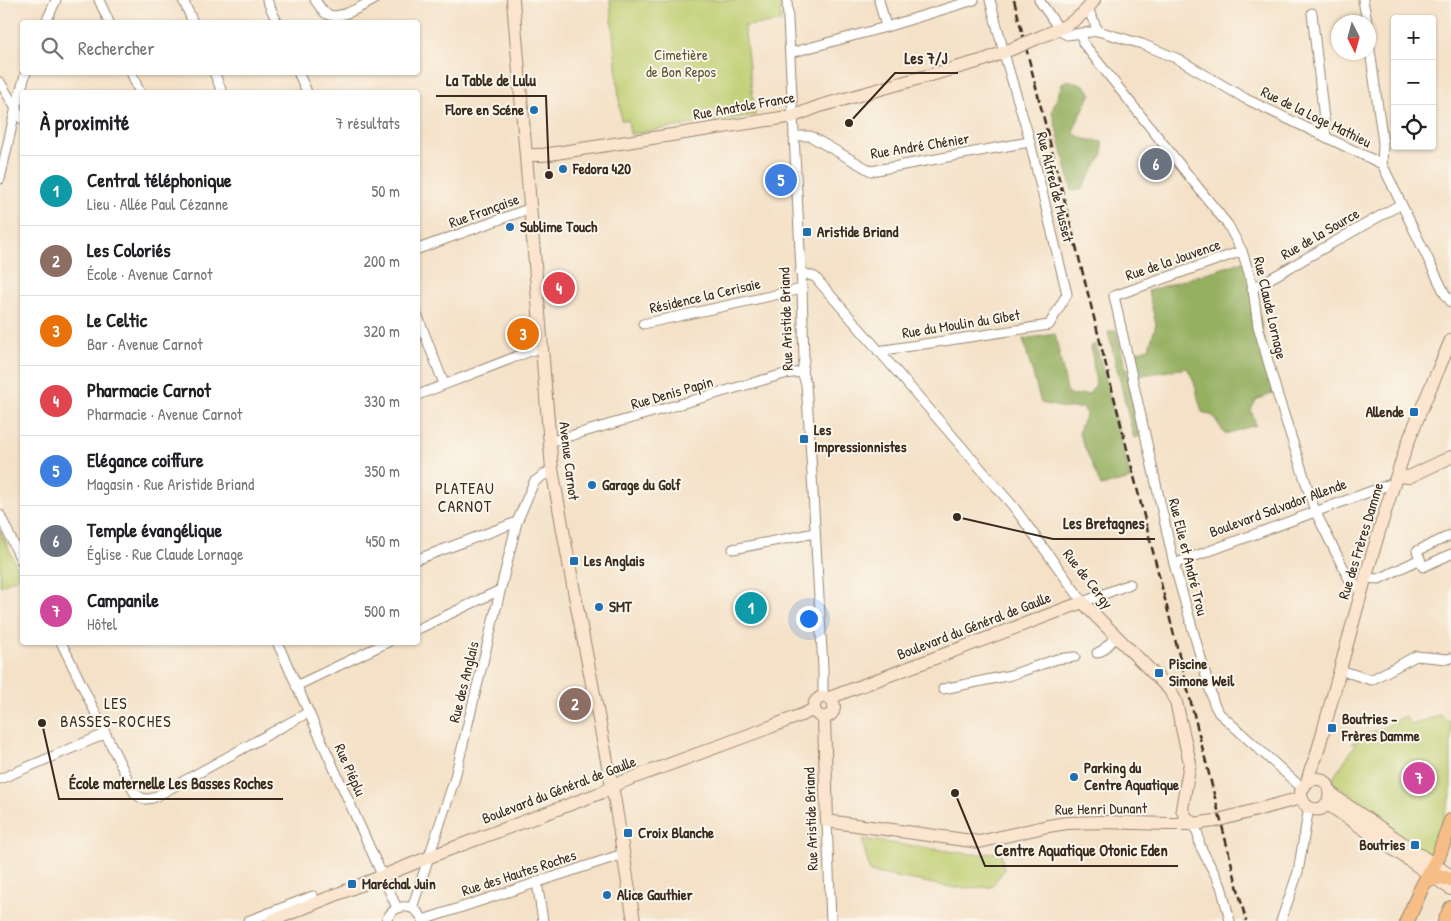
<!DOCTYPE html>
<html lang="fr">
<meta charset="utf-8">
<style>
:root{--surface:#fff;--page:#f6f6f6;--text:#202124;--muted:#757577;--line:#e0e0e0;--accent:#111827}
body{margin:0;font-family:"Patrick Hand",sans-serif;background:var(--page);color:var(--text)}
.controls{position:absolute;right:15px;top:15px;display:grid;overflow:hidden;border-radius:5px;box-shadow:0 1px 4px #0004}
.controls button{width:45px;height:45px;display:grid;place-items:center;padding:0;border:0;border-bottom:1px solid var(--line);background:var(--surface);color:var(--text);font:25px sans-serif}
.compass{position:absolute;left:1331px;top:15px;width:45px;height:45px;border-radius:50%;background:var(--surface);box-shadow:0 1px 4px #0004;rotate:174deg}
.you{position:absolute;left:808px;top:618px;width:18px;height:18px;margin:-12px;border:4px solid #fff;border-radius:50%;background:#1a73e8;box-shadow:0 0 0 8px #1a73e833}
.badge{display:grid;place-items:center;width:32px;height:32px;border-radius:50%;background:var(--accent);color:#fff;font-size:16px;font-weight:700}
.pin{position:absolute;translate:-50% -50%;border:2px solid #fff;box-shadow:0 1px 5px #0006}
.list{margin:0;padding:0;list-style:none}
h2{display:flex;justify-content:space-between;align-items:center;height:65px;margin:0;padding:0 20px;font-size:21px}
h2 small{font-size:16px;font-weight:400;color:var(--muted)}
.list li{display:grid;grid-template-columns:32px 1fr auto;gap:15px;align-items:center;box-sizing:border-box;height:70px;padding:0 20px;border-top:1px solid var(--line)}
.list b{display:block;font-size:19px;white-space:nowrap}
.list p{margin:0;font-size:16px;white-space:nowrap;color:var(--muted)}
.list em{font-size:16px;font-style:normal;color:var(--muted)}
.icon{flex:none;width:28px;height:28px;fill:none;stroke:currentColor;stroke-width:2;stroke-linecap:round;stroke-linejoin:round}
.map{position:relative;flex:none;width:1451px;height:921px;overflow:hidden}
.search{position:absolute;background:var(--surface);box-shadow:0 1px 4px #0004;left:20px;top:20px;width:400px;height:55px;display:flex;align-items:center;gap:12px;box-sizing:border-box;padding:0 18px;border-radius:5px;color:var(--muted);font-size:19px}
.panel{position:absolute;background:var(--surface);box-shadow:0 1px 4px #0004;left:20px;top:90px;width:400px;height:555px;border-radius:5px}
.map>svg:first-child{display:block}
.green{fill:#becd70;stroke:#7c7c47}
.forest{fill:#96b062;stroke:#686d40}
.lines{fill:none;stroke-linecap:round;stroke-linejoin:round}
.street-casing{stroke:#988672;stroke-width:11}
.secondary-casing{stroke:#988672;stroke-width:14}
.primary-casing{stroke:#988672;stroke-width:16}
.street{stroke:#fff;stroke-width:9}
.secondary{stroke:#fbe5cf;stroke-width:12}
.primary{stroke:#f6be86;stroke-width:14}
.rail{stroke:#3b2a1e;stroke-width:2.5;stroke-dasharray:8 4;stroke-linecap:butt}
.secondary-bridge-casing{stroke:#988672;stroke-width:14;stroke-linecap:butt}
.secondary-bridge{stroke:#fbe5cf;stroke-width:12}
.poi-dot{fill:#1f6fb2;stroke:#fbf7ec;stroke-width:2}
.labels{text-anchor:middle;stroke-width:4;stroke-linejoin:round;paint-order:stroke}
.park-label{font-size:15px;fill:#5c5332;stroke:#fbf7ec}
.street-label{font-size:15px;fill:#3b2a1e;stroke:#fbf7ec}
.poi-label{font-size:15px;font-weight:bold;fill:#3b2a1e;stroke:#fbf7ec;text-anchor:start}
.neighbourhood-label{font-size:16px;letter-spacing:1px;fill:#3b2a1e;stroke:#fbf7ec}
.leader{fill:none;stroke:#3b2a1e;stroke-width:2}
.callout-dot{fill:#3b2a1e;stroke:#fbf7ec;stroke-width:2}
.callout-label{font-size:16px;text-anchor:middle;font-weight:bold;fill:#3b2a1e;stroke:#fbf7ec;stroke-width:4;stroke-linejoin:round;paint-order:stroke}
</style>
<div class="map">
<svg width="1451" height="921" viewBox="0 0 1451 921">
<rect width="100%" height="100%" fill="#fbf7ec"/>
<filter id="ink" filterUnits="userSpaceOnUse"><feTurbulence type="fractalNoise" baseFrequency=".02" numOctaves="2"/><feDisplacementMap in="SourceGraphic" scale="10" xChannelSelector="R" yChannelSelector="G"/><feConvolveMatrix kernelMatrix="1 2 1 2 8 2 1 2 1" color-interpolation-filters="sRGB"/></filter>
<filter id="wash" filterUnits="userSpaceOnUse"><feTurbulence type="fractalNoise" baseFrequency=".0096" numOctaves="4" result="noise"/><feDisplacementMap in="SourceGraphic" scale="20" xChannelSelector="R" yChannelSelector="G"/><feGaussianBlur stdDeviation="1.12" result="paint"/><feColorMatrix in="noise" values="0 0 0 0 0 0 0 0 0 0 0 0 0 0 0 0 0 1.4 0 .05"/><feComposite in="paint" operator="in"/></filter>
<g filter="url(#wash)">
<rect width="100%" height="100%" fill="#f4e1c7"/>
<g class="green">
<path d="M610,0H780L781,22L744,26L755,115L630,134L628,120H621Z"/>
<path d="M0,530L21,576L0,586Z"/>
<path d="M1440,715L1451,722V797L1429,855L1386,827L1387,824L1383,814L1379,815L1331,781L1356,744L1352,743L1405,716L1412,725Z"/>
<path d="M862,839L970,854H984L1001,851L1004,870L991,887L956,888L870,872Z"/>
</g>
<g class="forest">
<path d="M1067,80L1084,85L1091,93L1076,124L1073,133L1084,139L1102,142L1103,154L1081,190L1072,191L1052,111L1062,84Z"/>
<path d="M1248,260L1275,392L1256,400L1251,410L1256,425L1225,434L1213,416L1202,412C1197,397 1196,381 1187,368L1137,376L1131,353L1149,348L1156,324L1148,291Z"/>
<path d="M1116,330L1143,435L1134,438L1108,332Z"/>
<path d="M1055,334L1068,395L1089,394L1096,384L1091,346L1096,344L1131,479L1101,486L1079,434L1081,425L1086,415L1084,408H1064L1041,403L1023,339Z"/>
</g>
</g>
<g filter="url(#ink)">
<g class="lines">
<g class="street-casing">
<g id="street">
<path d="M99,0L109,22"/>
<path d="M183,0L193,22"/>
<path d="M267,0L277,22"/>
<path d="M315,0C318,4 321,9 325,13C338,22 361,6 374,0"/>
<path d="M787,0L802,289L804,359L802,372L806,384L810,440L823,668V697"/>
<path d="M879,0L886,27"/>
<path d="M1039,0L1055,23L1058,30L1067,35L1098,31L1088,9"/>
<path d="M1363,0L1367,22"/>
<path d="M1312,13L1326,137"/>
<path d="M46,22L56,0"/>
<path d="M1098,31L1142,44L1178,59L1246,99L1382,164L1445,294L1451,302"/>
<path d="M1082,34L1083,43L1228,225L1242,251L1252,283L1258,326L1277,393L1315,511L1349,579L1362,591"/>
<path d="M1368,36L1383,143L1382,164"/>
<path d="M790,53L886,27L974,0"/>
<path d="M131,72L139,91"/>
<path d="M214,72L222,92"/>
<path d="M298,72L307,92"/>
<path d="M0,82L22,119"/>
<path d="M794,136H810L871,171L1029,142"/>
<path d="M0,179L16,107L26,72"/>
<path d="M418,249L531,208"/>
<path d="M1242,251L1114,296L1174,564L1214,704L1219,713L1302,788"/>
<path d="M800,272L815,277L1013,506L1083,602L1130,584"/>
<path d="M1252,289L1401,204"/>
<path d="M418,317L444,384"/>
<path d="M643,324L802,289"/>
<path d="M878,351L1049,325L1067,294L1028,134L1007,64L990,0"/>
<path d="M418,395L541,347"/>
<path d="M549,442L784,374L802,372"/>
<path d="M0,515L22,562"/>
<path d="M733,549L815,533"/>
<path d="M418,559L517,522"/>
<path d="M1420,559L1417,551L1451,535"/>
<path d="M1174,564L1388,485L1394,484"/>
<path d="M1365,578L1379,579L1420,559L1423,567L1451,554"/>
<path d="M418,629L500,590"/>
<path d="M61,642L134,792C140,799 145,800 153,798L309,712"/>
<path d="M277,642L397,908"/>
<path d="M1097,653L1103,650L1116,637"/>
<path d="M1340,670L1371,680L1416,656L1448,659L1451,658"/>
<path d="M296,686L388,642"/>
<path d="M943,689L1011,675L1057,659L1075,657"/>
<path d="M0,779L105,734"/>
<path d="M827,821L831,921"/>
<path d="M1193,824L1198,834L1200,846L1221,886L1230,921"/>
<path d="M537,882L543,921"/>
<path d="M412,908L454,781L517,522L534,482L552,469"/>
<path d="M423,920L623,854"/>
<path d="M248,921L313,896L316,903"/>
<path d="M386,921C394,902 416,902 423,921"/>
<path d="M1281,921L1298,872L1309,807"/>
</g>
</g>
<g class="secondary-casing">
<g id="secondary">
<path d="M513,0L552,469L574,591L615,802L634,921"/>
<path d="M1035,39C1058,30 1080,22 1094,0"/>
<path d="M527,155H543L794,116L820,106L984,60L1017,47"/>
<path d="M1397,476L1409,477L1451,457"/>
<circle cx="824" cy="707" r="10"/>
<path d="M829,698L1083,602L1092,612L1170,690L1176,702L1190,763L1182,809L1185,816L1193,824"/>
<path d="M824,717L827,821L979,842L1048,826L1067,823L1103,822L1168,824H1193L1215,821L1301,798"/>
<path d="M1307,782C1336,766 1337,818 1310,808C1303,805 1301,798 1301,791L1307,782L1311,768L1316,757C1345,654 1371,549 1406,448C1419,412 1436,376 1451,340"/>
<path d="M1330,792L1338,799L1451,876"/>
<path d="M1325,805L1332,807L1451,889"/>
<path d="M271,921L437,854L603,792L619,783L757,732L804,714L814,709"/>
</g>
</g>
<g class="primary-casing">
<g id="primary">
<path d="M1426,880L1442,877L1451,880"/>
<path d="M1407,921L1421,889L1438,857L1451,821"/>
<path d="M1445,921L1451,908"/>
</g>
</g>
<use href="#street" class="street"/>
<use href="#secondary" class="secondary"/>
<use href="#primary" class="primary"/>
<path class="rail" d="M1014,0L1246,921"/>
<g class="secondary-bridge-casing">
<path id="secondary-bridge" d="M1017,47L1035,39"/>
</g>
<use href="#secondary-bridge" class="secondary-bridge"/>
</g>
</g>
<g class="poi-dot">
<circle cx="534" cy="110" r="5"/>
<circle cx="563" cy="169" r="5"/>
<circle cx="510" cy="227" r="5"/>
<rect x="802" y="227" width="10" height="10" rx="2.5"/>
<rect x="1409" y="407" width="10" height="10" rx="2.5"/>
<rect x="799" y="434" width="10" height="10" rx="2.5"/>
<circle cx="592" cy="485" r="5"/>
<rect x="569" y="556" width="10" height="10" rx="2.5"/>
<circle cx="599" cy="607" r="5"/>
<rect x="1154" y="668" width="10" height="10" rx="2.5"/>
<rect x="1327" y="723" width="10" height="10" rx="2.5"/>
<circle cx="1074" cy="777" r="5"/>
<rect x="623" y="828" width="10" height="10" rx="2.5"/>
<rect x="1410" y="840" width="10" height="10" rx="2.5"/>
<rect x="347" y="879" width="10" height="10" rx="2.5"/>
<circle cx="607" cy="895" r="5"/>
</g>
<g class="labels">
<g class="park-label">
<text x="681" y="60">Cimetière<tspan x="681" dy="17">de Bon Repos</tspan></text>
</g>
<g class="street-label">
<text transform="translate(744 106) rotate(-10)" y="5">Rue Anatole France</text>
<text transform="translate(1316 117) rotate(26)" y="5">Rue de la Loge Mathieu</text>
<text transform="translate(920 146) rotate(-9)" y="5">Rue André Chénier</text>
<text transform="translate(1055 187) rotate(76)" y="5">Rue Alfred de Musset</text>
<text transform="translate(484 211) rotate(-20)" y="5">Rue Française</text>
<text transform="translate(1320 234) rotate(-30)" y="5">Rue de la Source</text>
<text transform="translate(1173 260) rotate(-19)" y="5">Rue de la Jouvence</text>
<text transform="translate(705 296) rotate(-13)" y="5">Résidence la Cerisaie</text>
<text transform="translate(1270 308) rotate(77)" y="5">Rue Claude Lornage</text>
<text transform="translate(786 319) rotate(-92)" y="5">Rue Aristide Briand</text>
<text transform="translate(961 324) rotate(-9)" y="5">Rue du Moulin du Gibet</text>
<text transform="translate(672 393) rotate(-16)" y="5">Rue Denis Papin</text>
<text transform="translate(569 461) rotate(83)" y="5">Avenue Carnot</text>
<text transform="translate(1278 508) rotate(-20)" y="5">Boulevard Salvador Allende</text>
<text transform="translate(1361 541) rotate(-73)" y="5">Rue des Frères Damme</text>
<text transform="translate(1188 557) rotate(76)" y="5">Rue Elie et André Trou</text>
<text transform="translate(1088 579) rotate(52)" y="5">Rue de Cergy</text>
<text transform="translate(974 626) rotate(-21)" y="5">Boulevard du Général de Gaulle</text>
<text transform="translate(464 682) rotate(-76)" y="5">Rue des Anglais</text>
<text transform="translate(350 770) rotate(66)" y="5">Rue Piéplu</text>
<text transform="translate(559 790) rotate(-21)" y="5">Boulevard du Général de Gaulle</text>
<text transform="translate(1101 809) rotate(-1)" y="5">Rue Henri Dunant</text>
<text transform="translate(811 819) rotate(-92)" y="5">Rue Aristide Briand</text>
<text transform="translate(519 873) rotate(-18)" y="5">Rue des Hautes Roches</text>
</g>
<g class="poi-label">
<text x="524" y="115" text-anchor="end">Flore en Scéne</text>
<text x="573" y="174">Fedora 420</text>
<text x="520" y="232">Sublime Touch</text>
<text x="817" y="237">Aristide Briand</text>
<text x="1404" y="417" text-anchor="end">Allende</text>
<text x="814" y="435">Les<tspan x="814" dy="17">Impressionnistes</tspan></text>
<text x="602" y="490">Garage du Golf</text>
<text x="584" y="566">Les Anglais</text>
<text x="609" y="612">SMT</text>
<text x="1169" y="669">Piscine<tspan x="1169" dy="17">Simone Weil</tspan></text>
<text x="1342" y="724">Boutries -<tspan x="1342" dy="17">Frères Damme</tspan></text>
<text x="1084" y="773">Parking du<tspan x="1084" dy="17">Centre Aquatique</tspan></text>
<text x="638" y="838">Croix Blanche</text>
<text x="1405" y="850" text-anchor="end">Boutries</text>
<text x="362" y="889">Maréchal Juin</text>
<text x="617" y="900">Alice Gauthier</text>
</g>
<g class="neighbourhood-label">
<text x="465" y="494">PLATEAU<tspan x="465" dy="18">CARNOT</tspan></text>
<text x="116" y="709">LES<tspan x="116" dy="18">BASSES-ROCHES</tspan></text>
</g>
</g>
<path class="leader" d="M849 123L895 73H958M549 175L546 96H436M957 517L1053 539H1155M42 723L59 799H283M955 793L985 866H1178"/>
<g class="callout-dot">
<circle cx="849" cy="123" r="5"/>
<circle cx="549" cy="175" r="5"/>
<circle cx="957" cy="517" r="5"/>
<circle cx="42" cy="723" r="5"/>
<circle cx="955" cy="793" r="5"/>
</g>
<g class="callout-label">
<text x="926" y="64">Les 7/J</text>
<text x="491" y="86">La Table de Lulu</text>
<text x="1104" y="529">Les Bretagnes</text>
<text x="171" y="789">École maternelle Les Basses Roches</text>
<text x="1081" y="856">Centre Aquatique Otonic Eden</text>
</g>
</svg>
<div class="controls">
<button>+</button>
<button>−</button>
<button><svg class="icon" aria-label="locate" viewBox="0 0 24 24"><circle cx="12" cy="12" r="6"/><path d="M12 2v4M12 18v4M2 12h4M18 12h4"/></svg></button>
</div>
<svg class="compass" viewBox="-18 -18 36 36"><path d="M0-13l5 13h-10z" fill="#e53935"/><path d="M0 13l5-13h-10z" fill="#757577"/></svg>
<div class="you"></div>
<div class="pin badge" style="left:751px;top:608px;background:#0f9aa8">1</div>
<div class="pin badge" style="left:575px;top:704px;background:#8d6e63">2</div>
<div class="pin badge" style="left:523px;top:334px;background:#e8710a">3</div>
<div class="pin badge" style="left:559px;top:288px;background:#e0444e">4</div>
<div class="pin badge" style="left:781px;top:180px;background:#3f7fe0">5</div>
<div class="pin badge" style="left:1156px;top:164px;background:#6b7280">6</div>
<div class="pin badge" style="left:1419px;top:778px;background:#d1479c">7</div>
<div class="search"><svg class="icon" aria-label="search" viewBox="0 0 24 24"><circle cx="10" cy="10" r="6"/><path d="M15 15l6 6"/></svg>Rechercher</div>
<section class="panel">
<h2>À proximité<small>7 résultats</small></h2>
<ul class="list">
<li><span class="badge" style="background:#0f9aa8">1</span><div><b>Central téléphonique</b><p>Lieu · Allée Paul Cézanne</p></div><em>50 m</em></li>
<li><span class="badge" style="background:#8d6e63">2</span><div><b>Les Coloriés</b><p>École · Avenue Carnot</p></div><em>200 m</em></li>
<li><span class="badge" style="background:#e8710a">3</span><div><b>Le Celtic</b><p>Bar · Avenue Carnot</p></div><em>320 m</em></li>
<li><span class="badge" style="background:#e0444e">4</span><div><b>Pharmacie Carnot</b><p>Pharmacie · Avenue Carnot</p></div><em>330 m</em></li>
<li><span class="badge" style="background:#3f7fe0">5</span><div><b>Elégance coiffure</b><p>Magasin · Rue Aristide Briand</p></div><em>350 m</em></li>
<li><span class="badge" style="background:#6b7280">6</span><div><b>Temple évangélique</b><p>Église · Rue Claude Lornage</p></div><em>450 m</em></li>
<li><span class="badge" style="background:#d1479c">7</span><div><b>Campanile</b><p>Hôtel</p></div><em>500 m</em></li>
</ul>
</section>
</div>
